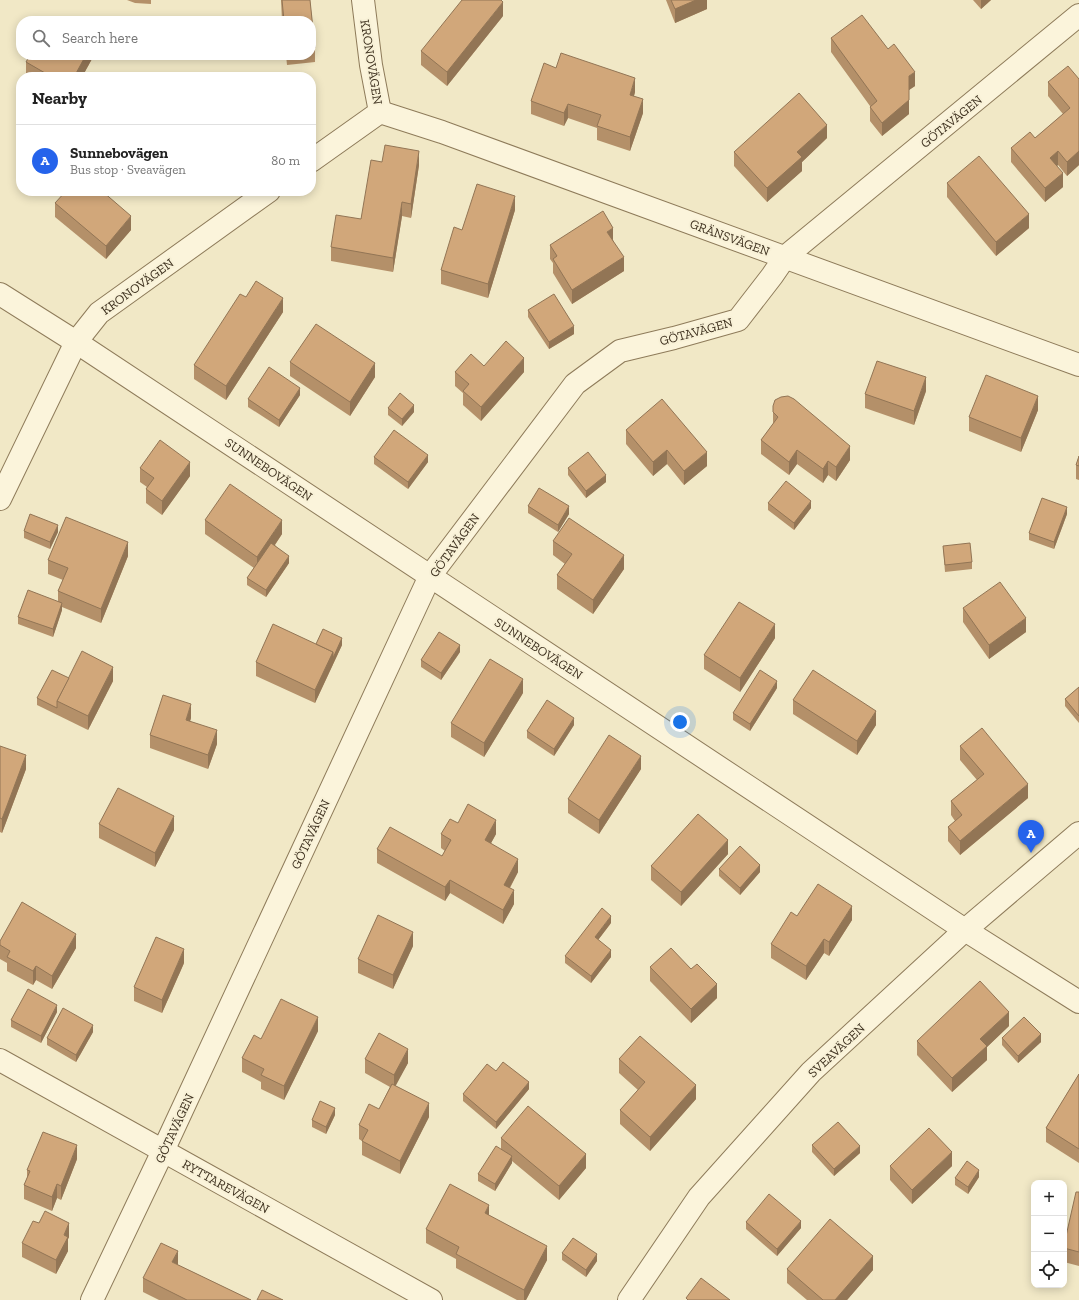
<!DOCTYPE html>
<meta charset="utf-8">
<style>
:root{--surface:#fff;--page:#f2f2f2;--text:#222;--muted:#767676;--line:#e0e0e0;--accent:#2563eb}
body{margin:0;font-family:"Zilla Slab",serif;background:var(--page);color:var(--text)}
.controls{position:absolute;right:12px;bottom:12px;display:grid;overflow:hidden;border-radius:8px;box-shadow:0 2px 10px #0003}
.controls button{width:36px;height:36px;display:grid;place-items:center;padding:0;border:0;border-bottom:1px solid var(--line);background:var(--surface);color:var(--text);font:20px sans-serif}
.you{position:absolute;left:680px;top:722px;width:14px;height:14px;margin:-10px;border:3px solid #fff;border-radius:50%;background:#1a73e8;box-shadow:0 0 0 6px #1a73e833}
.badge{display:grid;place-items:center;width:26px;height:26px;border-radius:50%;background:var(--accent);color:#fff;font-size:13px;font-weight:700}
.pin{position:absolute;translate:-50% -33px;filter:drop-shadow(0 1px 2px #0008)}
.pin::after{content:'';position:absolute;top:21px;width:14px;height:12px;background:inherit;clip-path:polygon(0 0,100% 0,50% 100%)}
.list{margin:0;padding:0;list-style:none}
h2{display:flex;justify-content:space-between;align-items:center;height:52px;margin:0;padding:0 16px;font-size:17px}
h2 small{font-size:13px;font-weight:400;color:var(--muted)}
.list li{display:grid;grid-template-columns:26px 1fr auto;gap:12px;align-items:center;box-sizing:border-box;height:72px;padding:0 16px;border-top:1px solid var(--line)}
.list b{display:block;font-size:15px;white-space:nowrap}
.list p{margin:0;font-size:13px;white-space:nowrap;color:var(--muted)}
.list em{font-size:13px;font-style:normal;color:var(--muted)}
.icon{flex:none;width:22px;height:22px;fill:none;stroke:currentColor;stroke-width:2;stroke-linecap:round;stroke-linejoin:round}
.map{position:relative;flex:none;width:1079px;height:1300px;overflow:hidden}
.search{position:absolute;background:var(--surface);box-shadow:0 2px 10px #0003;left:16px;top:16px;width:300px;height:44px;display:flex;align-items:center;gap:10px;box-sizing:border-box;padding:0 14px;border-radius:16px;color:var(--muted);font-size:15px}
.panel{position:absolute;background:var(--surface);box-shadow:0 2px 10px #0003;left:16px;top:72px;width:300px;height:124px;border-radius:16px}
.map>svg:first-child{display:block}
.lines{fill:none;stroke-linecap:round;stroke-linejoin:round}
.minor-casing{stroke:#8e7b5a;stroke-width:24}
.minor{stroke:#fbf4db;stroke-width:22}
.wall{fill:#b49069}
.shaded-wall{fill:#927555}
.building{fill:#d1a77a;stroke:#927555}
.labels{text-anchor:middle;stroke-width:4;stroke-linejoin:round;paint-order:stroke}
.street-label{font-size:13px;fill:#3e311f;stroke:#f8f1d7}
</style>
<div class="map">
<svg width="1079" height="1300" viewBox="0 0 1079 1300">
<rect width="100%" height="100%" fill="#f1e8c6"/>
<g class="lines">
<g class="minor-casing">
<g id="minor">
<path d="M380,112L442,132L1079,365"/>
<path d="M311,161L380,112L371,65L363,0"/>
<path d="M0,294L76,342L965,930L1079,1002"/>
<path d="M0,499L76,342L99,313L269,191"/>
<path d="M0,1060L431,1300"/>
<path d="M92,1300L163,1151L430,576L575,384L620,351L674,338L738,320L772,276L785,257L1079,15"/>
<path d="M629,1300L699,1197L811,1072L965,930L1079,833"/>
</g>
</g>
<use href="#minor" class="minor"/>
</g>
<g class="wall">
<path d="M127,0H151V4L135,3Z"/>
<path d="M281,0H310L315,48V62L287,65L286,55H311V21H282Z"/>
<path d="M666,0H707V9L675,23Z"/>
<path d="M973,0H991L981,9Z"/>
<path d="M503,16L447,86L421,65V51Z"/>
<path d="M831,38L915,86L909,90V114L882,136L870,121V106L831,52Z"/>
<path d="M93,55V57L82,77H27L26,76V62Z"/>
<path d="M556,68L635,92L634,96L643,113L630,151L597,140V128L568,118L564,126L531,114V101Z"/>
<path d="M1079,79V165L1067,176L1058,165L1057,166L1063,187L1045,202L1011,162V148L1035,138L1063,114L1048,96V82Z"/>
<path d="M827,138L802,162V171L767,202L734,166V152Z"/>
<path d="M382,162L419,165L411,218L402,216L393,272L331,261V247L361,219Z"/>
<path d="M947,183L1029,228L996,256L947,197Z"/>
<path d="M55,203L131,230L106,259L55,217Z"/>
<path d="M515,210L488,298L441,284V270L462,230Z"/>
<path d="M613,240L624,271L572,304L553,273V263L550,259V245Z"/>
<path d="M246,297L283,312L226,400L194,379V365Z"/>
<path d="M528,310L574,334L549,349L528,317Z"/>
<path d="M290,362L375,377L350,416L290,376Z"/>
<path d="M484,366L524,372L481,421L463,405V393L455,386V372Z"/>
<path d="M926,391L914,425L865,408V394Z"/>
<path d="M300,395L279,427L248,407V399Z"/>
<path d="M773,406L850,460L836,481L828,475L823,483L797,464L789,475L761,454V440L773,424Z"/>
<path d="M388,408L414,412L402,426L388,415Z"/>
<path d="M1038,410L1021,452L969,431V417Z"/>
<path d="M626,430L707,466L684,485L667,464L653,476L626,444Z"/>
<path d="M1079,456V480L1076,479V465Z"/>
<path d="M374,457L428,462L408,489L374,464Z"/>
<path d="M140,468L190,476L162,515L146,503V489L147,487L140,482Z"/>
<path d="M568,468L606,482L586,498L568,475Z"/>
<path d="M768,503L811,508L794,530L768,510Z"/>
<path d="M528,506L569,514L558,532L528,513Z"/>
<path d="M1067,514L1054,549L1029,540V533Z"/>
<path d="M205,520L282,534L275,545L289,563L266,597L247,585V578L254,568L205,534Z"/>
<path d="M24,531L58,532L50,549L24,538Z"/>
<path d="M553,541L624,569L593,614L557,589V575L565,564L553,555Z"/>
<path d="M943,546L972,562V569L945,572Z"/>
<path d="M128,556L101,623L62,607V610L53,637L18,624V617L58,601V591L63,580L48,574V560Z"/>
<path d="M963,608L1026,632L989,659L963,622Z"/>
<path d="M775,638L740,692L704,669V655Z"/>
<path d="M316,644L342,645L315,703L256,676V662Z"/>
<path d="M460,652L441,680L421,667V660Z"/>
<path d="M69,678L113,681L88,730L37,705V698Z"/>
<path d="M1079,687V723L1065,706V699Z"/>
<path d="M777,688L750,731L733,720V713Z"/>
<path d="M523,693L484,757L451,737V723Z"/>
<path d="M793,700L876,725L857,755L793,714Z"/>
<path d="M191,718L190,721L217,744L208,769L150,748V735Z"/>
<path d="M574,725L554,756L527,738V731Z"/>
<path d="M0,746L26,769L2,833L0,832Z"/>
<path d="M960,746L1028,798L960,855L948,841V827L955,821L951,815V801L977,780L960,760Z"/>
<path d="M641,769L599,834L568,813V799Z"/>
<path d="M458,823L496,834L491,843L518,872L510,888L514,904L503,924L450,893L445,901L377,863V849L442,856L445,851L441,848V834Z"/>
<path d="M99,824L174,830L155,867L99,838Z"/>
<path d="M728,854L681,906L651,880V866Z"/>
<path d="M719,869L760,872L740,895L719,876Z"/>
<path d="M797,916L852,920L829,956L824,953L806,980L771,958V944Z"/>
<path d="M611,923L598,940L611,957L591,983L565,963V956Z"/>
<path d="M0,941L76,948L52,989L36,980L33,985L7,971V963L0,959Z"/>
<path d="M413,946L393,989L358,973V959Z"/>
<path d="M184,963L162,1013L134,1001V987Z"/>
<path d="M650,967L717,998L691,1023L650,981Z"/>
<path d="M57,1012L41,1043L11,1027V1020Z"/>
<path d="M1009,1026L987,1047V1060L952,1092L917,1055V1041Z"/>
<path d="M318,1031L284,1100L261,1089V1082L242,1072V1058L261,1039Z"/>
<path d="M93,1032L76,1062L47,1045V1038Z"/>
<path d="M1002,1038L1041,1042L1018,1063L1002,1045Z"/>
<path d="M365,1059L408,1063L395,1085L429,1117L400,1174L362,1155V1141L359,1139V1125L379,1109L390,1087L365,1073Z"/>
<path d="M619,1059L696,1099L650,1151L620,1124V1110L638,1090L619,1073Z"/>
<path d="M496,1071L529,1089L496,1129L463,1101V1094Z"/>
<path d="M1079,1074V1163L1046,1142V1128Z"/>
<path d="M335,1115L326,1134L312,1127V1120Z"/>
<path d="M501,1138L586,1168L559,1200L512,1161V1163L495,1191L478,1181V1174L501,1150Z"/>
<path d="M812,1145L860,1153L834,1176L812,1152Z"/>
<path d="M77,1159L61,1200L57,1198L52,1211L24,1199V1185L27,1178V1170Z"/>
<path d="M890,1166H952L912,1204L890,1180Z"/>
<path d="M979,1177L968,1194L955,1185V1178Z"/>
<path d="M1079,1192V1266L1064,1262V1245Z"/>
<path d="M489,1215L547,1260L526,1300H517L456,1268V1259L426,1243V1229Z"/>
<path d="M746,1222L801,1228L777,1256L746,1229Z"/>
<path d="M69,1237L68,1239V1251L56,1274L22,1257V1243Z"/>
<path d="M562,1253L597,1261L586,1277L562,1260Z"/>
<path d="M178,1265L251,1300H159L143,1292V1278Z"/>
<path d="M787,1269L873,1270L847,1300H807L787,1283Z"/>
</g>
<g class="shaded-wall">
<path d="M696,0H707V9L675,23V9Z"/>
<path d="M981,0H991L981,9Z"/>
<path d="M503,2V16L447,86V72Z"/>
<path d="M86,55H93V57L82,77H74Z"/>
<path d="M915,72V86L909,90V76Z"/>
<path d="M635,78V92L630,109V95Z"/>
<path d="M643,99V113L630,151V137Z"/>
<path d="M909,100V114L882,136V123Z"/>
<path d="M568,104V118L564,126V113Z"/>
<path d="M827,125V138L802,162V171L767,202V188L797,152Z"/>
<path d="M419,151V165L411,218V204Z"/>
<path d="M1058,151V165L1050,172V158Z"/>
<path d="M1079,151V165L1067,176V162Z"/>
<path d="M1063,173V187L1045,202V188Z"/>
<path d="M515,196V210L488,298V284Z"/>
<path d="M402,202V216L393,272V258Z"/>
<path d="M1029,214V228L996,256V242Z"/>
<path d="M131,216V230L106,259V246Z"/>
<path d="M613,228V242L607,232Z"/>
<path d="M624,257V271L572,304V290Z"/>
<path d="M283,298V312L226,400V386Z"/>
<path d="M574,326V334L549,349V342Z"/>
<path d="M524,358V372L481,421V407Z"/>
<path d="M375,363V377L350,416V402Z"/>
<path d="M926,377V391L914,425V411Z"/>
<path d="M300,388V395L279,427V420Z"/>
<path d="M1038,396V410L1021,452V438Z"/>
<path d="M414,405V412L402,426V419Z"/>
<path d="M850,446V460L836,481V467Z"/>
<path d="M667,450V464L653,476V462Z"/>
<path d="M797,450V464L789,475V462Z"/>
<path d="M707,452V466L684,485V471Z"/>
<path d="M428,455V462L408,489V482Z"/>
<path d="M828,461V475L823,483V469Z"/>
<path d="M190,462V476L162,515V501Z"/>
<path d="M606,475V482L586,498V491Z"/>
<path d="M811,501V508L794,530V523Z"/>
<path d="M569,506V514L558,532V525Z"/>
<path d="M1067,507V514L1054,549V542Z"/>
<path d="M282,520V534L257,571V557Z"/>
<path d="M58,525V532L50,549V542Z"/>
<path d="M128,542V556L101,623V609Z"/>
<path d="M624,555V569L593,614V600Z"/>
<path d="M289,556V563L266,597V590Z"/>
<path d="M62,603V610L53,637V629Z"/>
<path d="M1026,618V632L989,659V645Z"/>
<path d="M775,624V638L740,692V678Z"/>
<path d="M342,638V645L315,703V690L333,652Z"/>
<path d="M460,645V652L441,680V673Z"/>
<path d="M113,667V681L88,730V716Z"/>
<path d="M523,679V693L484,757V743Z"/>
<path d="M777,681V688L750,731V724Z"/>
<path d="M191,704V718L186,734V720Z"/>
<path d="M876,711V725L857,755V741Z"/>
<path d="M574,718V725L554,756V749Z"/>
<path d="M217,730V744L208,769V755Z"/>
<path d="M26,755V769L2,833V819Z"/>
<path d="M641,756V769L599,834V820Z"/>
<path d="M1028,784V798L960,855V841Z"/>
<path d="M174,816V830L155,867V853Z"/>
<path d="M496,820V834L485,854V840Z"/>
<path d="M728,840V854L681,906V892Z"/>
<path d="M518,859V872L504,898V885Z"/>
<path d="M760,865V872L740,895V888Z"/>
<path d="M450,880V893L445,901V887Z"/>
<path d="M514,890V904L503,924V910Z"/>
<path d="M852,906V920L829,956V942Z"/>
<path d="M611,916V923L595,944V937Z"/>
<path d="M413,932V946L393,989V975Z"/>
<path d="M76,934V948L52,989V976Z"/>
<path d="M824,939V953L806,980V966Z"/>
<path d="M184,949V963L162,1013V1000Z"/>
<path d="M611,950V957L591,983V976Z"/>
<path d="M36,966V980L33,985V971Z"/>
<path d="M717,984V998L691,1023V1009Z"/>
<path d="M57,1005V1012L41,1043V1036Z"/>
<path d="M1009,1012V1026L987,1047V1060L952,1092V1078L980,1039Z"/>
<path d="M318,1017V1031L284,1100V1086Z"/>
<path d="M93,1025V1032L76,1062V1055Z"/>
<path d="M1041,1034V1042L1018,1063V1056Z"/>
<path d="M408,1049V1063L394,1089V1075Z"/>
<path d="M529,1082V1089L496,1129V1122Z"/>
<path d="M696,1085V1099L650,1151V1137Z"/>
<path d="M429,1103V1117L400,1174V1161Z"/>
<path d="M335,1108V1115L326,1134V1127Z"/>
<path d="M77,1145V1159L61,1200V1186Z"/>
<path d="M860,1146V1153L834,1176V1169Z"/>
<path d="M952,1152V1166L912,1204V1190Z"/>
<path d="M586,1154V1168L559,1200V1186Z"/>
<path d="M512,1156V1163L495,1191V1184Z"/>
<path d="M979,1170V1177L968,1194V1187Z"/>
<path d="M57,1184V1198L52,1211V1197Z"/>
<path d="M489,1205V1219L485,1213Z"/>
<path d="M801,1221V1228L777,1256V1249Z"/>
<path d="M69,1223V1237L68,1239V1251L56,1274V1260L64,1235Z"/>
<path d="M547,1246V1260L526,1300H524V1290Z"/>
<path d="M178,1251V1265L172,1262Z"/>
<path d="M597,1254V1261L586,1277V1270Z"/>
<path d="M873,1256V1270L847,1300H835Z"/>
</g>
<g class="building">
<path d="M282,0H310L315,48H311V21H284Z"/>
<path d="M462,0H501L503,2L447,72L421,51Z"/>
<path d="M671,0H696L675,9Z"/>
<path d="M862,15L888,49L894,44L915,72L909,76V100L882,123L870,107L877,101L831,38Z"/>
<path d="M561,53L635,78L630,95L643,99L630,137L597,126L601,115L568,104L564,113L531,101L544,63L556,68Z"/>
<path d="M30,55H86L74,77H52L26,62Z"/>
<path d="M1068,66L1079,79V151L1067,162L1058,151L1050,158L1063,173L1045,188L1011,148L1030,132L1035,138L1070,108L1048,82Z"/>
<path d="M799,93L827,125L797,152L802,157L767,188L734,152Z"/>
<path d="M385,145L419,151L411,204L402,202L393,258L331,247L336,215L361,219L371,160L382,162Z"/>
<path d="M979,156L1029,214L996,242L947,183Z"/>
<path d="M477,184L515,196L488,284L441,270L454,227L462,230Z"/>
<path d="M66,191H102L131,216L106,246L55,203Z"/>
<path d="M603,211L613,228L607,232L624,257L572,290L553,259L557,256L550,245Z"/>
<path d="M256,281L283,298L226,386L194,365L240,294L246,297Z"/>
<path d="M554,294L574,326L549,342L528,310Z"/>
<path d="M316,324L375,363L350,402L290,362Z"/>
<path d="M506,341L524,358L481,407L463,391L469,384L455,372L471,354L484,366Z"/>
<path d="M877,361L926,377L914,411L865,394Z"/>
<path d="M269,367L300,388L279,420L248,399Z"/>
<path d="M986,375L1038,396L1021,438L969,417Z"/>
<path d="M400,393L414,405L402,419L388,408Z"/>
<path d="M788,396L794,399L850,446L836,467L828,461L823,469L797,450L789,462L761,440L778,417L773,412V406L775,400L781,397Z"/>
<path d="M662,399L707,452L684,471L667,450L653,462L626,430Z"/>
<path d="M394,430L428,455L408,482L374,457Z"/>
<path d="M160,440L190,462L162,501L146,489L154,478L140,468Z"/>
<path d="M588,452L606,475L586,491L568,468Z"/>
<path d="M1079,456V466L1076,465Z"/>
<path d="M786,481L811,501L794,523L768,503Z"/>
<path d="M230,484L282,520L257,557L205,520Z"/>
<path d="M539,488L569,506L558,525L528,506Z"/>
<path d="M1042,498L1067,507L1054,542L1029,533Z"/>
<path d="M30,514L58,525L50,542L24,531Z"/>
<path d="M66,517L128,542L101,609L58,591L68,568L48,560Z"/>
<path d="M569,518L624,555L593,600L557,575L572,554L553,541Z"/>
<path d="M271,543L289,556L266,590L247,578Z"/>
<path d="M970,543L972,562L945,565L943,546Z"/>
<path d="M1000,582L1026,618L989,645L963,608Z"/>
<path d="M28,590L62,603L53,629L18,617Z"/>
<path d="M739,602L775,624L740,678L704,655Z"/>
<path d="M273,624L333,652L315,690L256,662Z"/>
<path d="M323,629L342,638L333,658V652L316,644Z"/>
<path d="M439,632L460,645L441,673L421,660Z"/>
<path d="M82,651L113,667L88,716L57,701Z"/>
<path d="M490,659L523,679L484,743L451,723Z"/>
<path d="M52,670L69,678L57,701V708L37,698Z"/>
<path d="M760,670L777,681L750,724L733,713Z"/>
<path d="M813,670L876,711L857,741L793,700Z"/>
<path d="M1079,687V716L1065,699Z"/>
<path d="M163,695L191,704L186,720L217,730L208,755L150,735Z"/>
<path d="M547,700L574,718L554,749L527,731Z"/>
<path d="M982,728L1028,784L960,841L948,827L962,815L951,801L984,774L960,746Z"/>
<path d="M609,735L641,756L599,820L568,799Z"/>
<path d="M0,746L26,755L2,819L0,818Z"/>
<path d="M118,788L174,816L155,853L99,824Z"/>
<path d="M468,804L496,820L485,840L518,859L504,885L514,890L503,910L450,880L445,887L377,849L390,827L442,856L451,840L441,834L450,819L458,823Z"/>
<path d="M698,814L728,840L681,892L651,866Z"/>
<path d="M740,846L760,865L740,888L719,869Z"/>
<path d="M818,884L852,906L829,942L824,939L806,966L771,944L791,912L797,916Z"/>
<path d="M22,902L76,934L52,976L36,966L33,971L7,957L10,951L0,945V941Z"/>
<path d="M602,908L611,916L595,937L611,950L591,976L565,956Z"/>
<path d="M378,915L413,932L393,975L358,959Z"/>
<path d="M156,937L184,949L162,1000L134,987Z"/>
<path d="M671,948L691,969L697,964L717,984L691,1009L650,967Z"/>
<path d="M980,981L1009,1012L980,1039L987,1046L952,1078L917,1041Z"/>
<path d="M28,989L57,1005L41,1036L11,1020Z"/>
<path d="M281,999L318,1017L284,1086L261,1075L264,1069L242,1058L254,1035L261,1039Z"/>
<path d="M63,1008L93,1025L76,1055L47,1038Z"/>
<path d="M1024,1017L1041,1034L1018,1056L1002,1038Z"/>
<path d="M379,1033L408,1049L394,1075L365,1059Z"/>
<path d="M640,1036L696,1085L650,1137L620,1110L645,1082L619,1059Z"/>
<path d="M503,1062L529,1082L496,1122L463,1094L487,1064L496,1071Z"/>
<path d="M1079,1074V1149L1046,1128Z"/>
<path d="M392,1084L429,1103L400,1161L362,1141L368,1130L359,1125L369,1104L379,1109Z"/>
<path d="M320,1101L335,1108L326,1127L312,1120Z"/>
<path d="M528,1106L586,1154L559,1186L501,1138Z"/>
<path d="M838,1122L860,1146L834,1169L812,1145Z"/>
<path d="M929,1128L952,1152L912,1190L890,1166Z"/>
<path d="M43,1132L77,1145L61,1186L57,1184L52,1197L24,1185L30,1171L27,1170Z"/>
<path d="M496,1146L512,1156L495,1184L478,1174Z"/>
<path d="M967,1161L979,1170L968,1187L955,1178Z"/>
<path d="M450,1184L489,1205L485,1213L547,1246L524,1290L456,1254L459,1247L426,1229Z"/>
<path d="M1076,1192H1079V1252L1064,1248V1245Z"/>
<path d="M769,1194L801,1221L777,1249L746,1222Z"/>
<path d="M45,1211L69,1223L64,1235L68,1237L56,1260L22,1243L33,1221L39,1223Z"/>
<path d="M830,1219L873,1256L835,1300H823L787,1269Z"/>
<path d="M573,1238L597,1254L586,1270L562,1253Z"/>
<path d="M161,1243L178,1251L172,1262L251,1300H187L143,1278Z"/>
<path d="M701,1278L730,1300H688L686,1298Z"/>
<path d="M262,1290L283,1300H257Z"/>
</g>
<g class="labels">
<g class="street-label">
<text transform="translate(372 62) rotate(81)" y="5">KRONOVÄGEN</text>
<text transform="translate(951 121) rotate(-39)" y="5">GÖTAVÄGEN</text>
<text transform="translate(730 237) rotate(20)" y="5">GRÄNSVÄGEN</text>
<text transform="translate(137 286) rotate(-36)" y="5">KRONOVÄGEN</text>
<text transform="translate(696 331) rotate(-15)" y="5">GÖTAVÄGEN</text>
<text transform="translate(269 469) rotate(34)" y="5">SUNNEBOVÄGEN</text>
<text transform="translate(454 545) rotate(-54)" y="5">GÖTAVÄGEN</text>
<text transform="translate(539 648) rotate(33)" y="5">SUNNEBOVÄGEN</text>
<text transform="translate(310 834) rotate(-65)" y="5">GÖTAVÄGEN</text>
<text transform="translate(836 1050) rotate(-43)" y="5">SVEAVÄGEN</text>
<text transform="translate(174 1128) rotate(-65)" y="5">GÖTAVÄGEN</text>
<text transform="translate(226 1186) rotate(29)" y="5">RYTTAREVÄGEN</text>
</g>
</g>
</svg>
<div class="controls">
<button>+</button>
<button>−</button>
<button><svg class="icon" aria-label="locate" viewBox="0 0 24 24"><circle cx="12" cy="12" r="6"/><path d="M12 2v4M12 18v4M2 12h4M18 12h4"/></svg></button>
</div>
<div class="you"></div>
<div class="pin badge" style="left:1031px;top:853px">A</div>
<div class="search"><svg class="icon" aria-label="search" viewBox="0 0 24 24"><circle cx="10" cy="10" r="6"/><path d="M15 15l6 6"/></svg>Search here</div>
<section class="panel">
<h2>Nearby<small></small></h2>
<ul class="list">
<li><span class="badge">A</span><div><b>Sunnebovägen</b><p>Bus stop · Sveavägen</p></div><em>80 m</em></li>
</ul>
</section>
</div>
